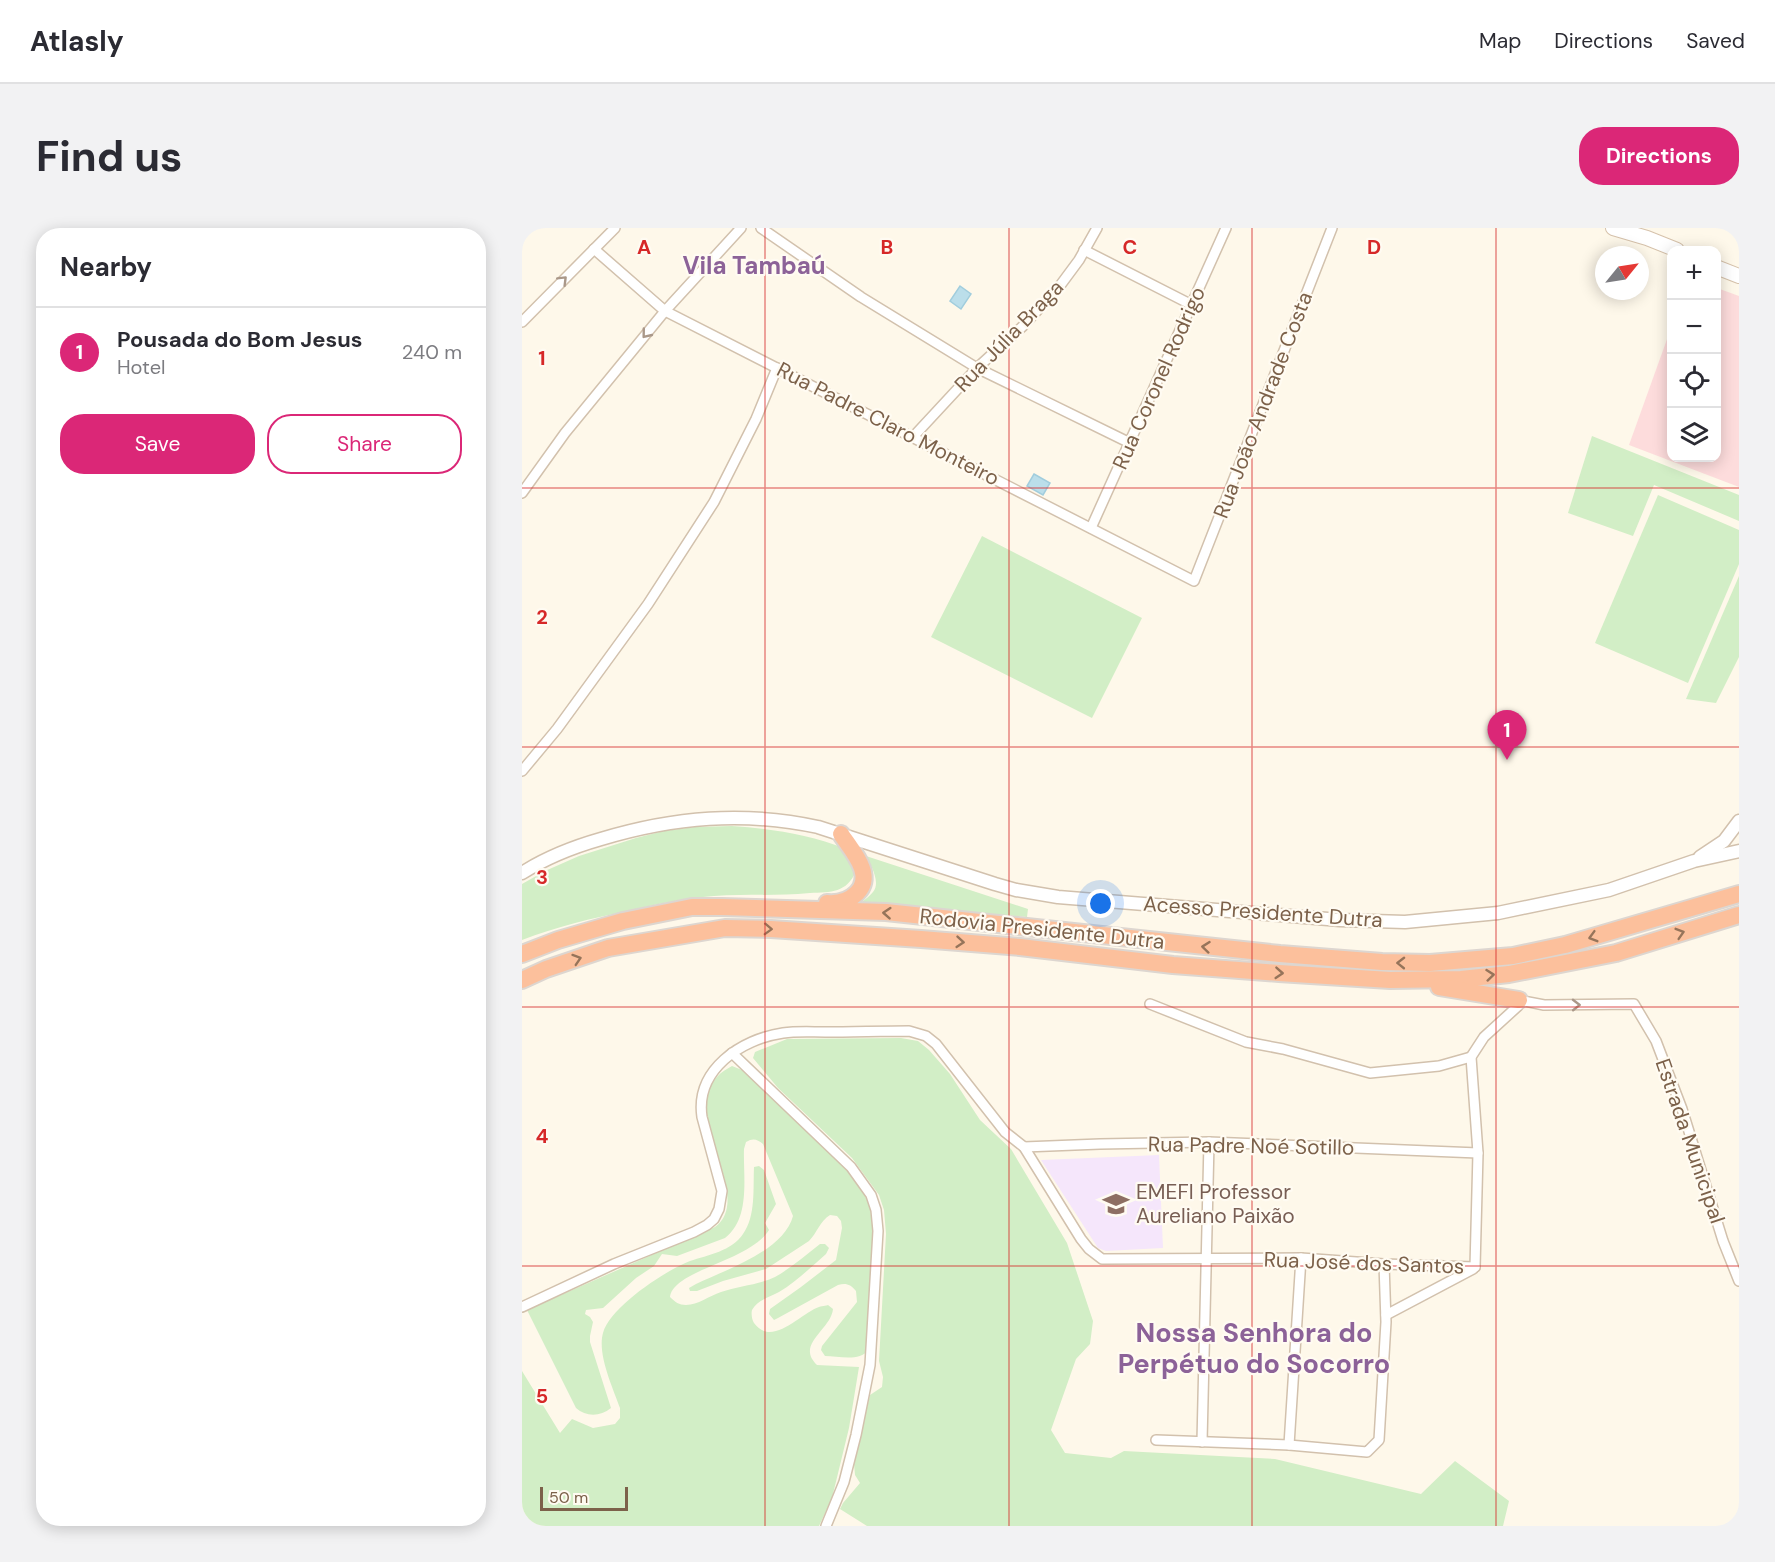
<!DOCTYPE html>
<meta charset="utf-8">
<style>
:root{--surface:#fff;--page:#f2f2f3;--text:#2b2b33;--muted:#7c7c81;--line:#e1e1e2;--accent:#db2777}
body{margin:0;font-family:"DM Sans",sans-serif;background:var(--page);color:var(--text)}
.controls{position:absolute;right:18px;top:18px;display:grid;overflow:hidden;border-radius:12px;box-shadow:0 3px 15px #0003}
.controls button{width:54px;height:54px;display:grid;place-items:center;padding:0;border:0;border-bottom:2px solid var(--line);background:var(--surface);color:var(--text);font:30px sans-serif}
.compass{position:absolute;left:1073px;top:18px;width:54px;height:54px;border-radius:50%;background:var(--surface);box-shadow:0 3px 15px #0003;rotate:60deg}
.scale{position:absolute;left:18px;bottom:15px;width:88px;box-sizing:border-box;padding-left:6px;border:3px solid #7c614a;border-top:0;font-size:16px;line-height:21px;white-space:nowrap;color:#7c614a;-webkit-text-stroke:4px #fffbf2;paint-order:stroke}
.you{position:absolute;left:579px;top:676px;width:21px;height:21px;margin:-15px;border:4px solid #fff;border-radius:50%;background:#1a73e8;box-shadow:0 0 0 9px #1a73e833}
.badge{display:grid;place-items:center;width:39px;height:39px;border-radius:50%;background:var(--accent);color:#fff;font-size:20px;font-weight:700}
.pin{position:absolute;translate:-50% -50px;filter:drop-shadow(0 2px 3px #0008)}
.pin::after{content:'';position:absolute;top:32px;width:21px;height:18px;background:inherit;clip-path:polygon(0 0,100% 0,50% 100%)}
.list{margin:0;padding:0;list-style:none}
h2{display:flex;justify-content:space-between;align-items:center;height:78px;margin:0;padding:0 24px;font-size:26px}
h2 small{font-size:20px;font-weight:400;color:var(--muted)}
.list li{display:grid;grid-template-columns:39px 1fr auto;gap:18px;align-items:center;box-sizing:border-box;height:90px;padding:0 24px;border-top:2px solid var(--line)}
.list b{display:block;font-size:22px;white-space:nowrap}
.list p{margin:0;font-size:20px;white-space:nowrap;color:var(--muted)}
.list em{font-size:20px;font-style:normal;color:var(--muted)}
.actions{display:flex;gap:12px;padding:18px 24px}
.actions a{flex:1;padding:14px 0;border:2px solid var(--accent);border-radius:24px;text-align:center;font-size:21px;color:var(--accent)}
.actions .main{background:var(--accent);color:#fff}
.icon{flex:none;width:33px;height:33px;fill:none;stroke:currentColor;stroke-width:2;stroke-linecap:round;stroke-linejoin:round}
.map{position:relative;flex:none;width:1217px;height:1298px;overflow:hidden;border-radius:24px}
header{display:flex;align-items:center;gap:36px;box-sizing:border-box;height:84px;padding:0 30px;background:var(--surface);border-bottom:2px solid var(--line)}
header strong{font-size:28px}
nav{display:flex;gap:33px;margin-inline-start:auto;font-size:21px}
.intro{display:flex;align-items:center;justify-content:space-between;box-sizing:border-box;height:144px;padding:0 36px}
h1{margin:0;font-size:42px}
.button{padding:15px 27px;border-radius:24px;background:var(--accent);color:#fff;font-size:21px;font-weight:700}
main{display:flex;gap:36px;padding:0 36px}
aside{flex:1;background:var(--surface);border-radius:24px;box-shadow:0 3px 15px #0003}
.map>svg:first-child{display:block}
.education{fill:#f5e6fb}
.medical{fill:#fddcdc}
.green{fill:#d2eec6}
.water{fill:#bbdeea;stroke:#a1cddd;stroke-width:1.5}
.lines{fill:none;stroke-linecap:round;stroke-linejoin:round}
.minor-casing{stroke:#d2c1ad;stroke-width:12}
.tertiary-casing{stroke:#d2c1ad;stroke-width:15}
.secondary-casing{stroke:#d6c2ab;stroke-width:16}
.motorway-casing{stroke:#ddd6d0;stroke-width:20}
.minor{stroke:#fff;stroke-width:9}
.tertiary{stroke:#fff;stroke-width:12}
.secondary{stroke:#fff;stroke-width:14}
.motorway{stroke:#fcc09c;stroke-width:16}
.oneway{stroke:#aa9889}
.oneway2{stroke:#96745a}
.grid{fill:none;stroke:#d62828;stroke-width:1.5;stroke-opacity:0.55}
.labels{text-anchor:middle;stroke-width:4.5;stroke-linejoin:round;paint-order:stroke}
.street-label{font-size:21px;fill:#7c614a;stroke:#fffbf2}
.education-label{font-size:21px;fill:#785e54;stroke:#fffbf2;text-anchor:start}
.quarter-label{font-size:24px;font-weight:bold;fill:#8c6298;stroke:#fffbf2}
.district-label{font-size:27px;font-weight:bold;fill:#8c6298;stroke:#fffbf2}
.grid-label{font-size:20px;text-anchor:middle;font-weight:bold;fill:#d62828;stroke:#fffbf2;stroke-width:4.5;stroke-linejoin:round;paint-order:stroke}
</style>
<header>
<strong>Atlasly</strong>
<nav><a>Map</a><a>Directions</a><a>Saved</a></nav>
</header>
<div class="intro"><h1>Find us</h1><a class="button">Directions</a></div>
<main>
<aside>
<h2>Nearby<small></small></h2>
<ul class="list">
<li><span class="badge">1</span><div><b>Pousada do Bom Jesus</b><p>Hotel</p></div><em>240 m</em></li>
</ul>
<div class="actions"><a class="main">Save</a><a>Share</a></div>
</aside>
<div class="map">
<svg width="1217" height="1298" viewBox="0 0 1217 1298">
<rect width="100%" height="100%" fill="#fef8ea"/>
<path class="education" d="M637,927L641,1020L584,1023L576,1020L519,932Z"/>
<path class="medical" d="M1195,60L1217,68V259L1107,217L1149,100L1150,230H1194Z"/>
<g class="green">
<path d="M1070,208L1217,267V293L1132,257L1111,308L1046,285Z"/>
<path d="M1136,267L1217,302V336L1166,455L1073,415Z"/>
<path d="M460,308L620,390L570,490L409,409Z"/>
<path d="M1217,348V429L1194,475L1164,471Z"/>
<path d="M210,598C250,601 286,606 324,621L334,643C325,665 309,664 288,665C256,668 224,666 192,668C163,670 134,676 106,683C70,690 34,699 0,712V656L23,643L57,628L114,610L142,603L173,599Z"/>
<path d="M344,628L506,681L505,689L340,674C343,671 348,668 351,664C359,654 349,638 344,628Z"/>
<path d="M379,810L396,813L407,822L428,846L458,892L489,921L545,1015L571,1093L568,1116L554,1131L529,1202L543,1225L589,1230L602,1223L753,1231L899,1266L933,1233L987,1273L981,1298H345L318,1281L321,1275L338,1255L333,1247L332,1236L348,1167L360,1159L361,1149L357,1133L364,1006L362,982L357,967L330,930L256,860L231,830L233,824L265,811Z"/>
<path d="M210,838L220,842L323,940L342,966L348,979L351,1006L346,1122C338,1134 316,1128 303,1128L299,1122L300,1118L335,1074L334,1063C328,1056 324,1055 316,1057L256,1090L252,1092L247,1086L248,1081L279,1059L314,1032L320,1000L319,993L315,988L308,987C298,993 295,1005 287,1013L244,1041L201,1053L175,1063H168L167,1060L174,1056C203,1042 262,1023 271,988L241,916C235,911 231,910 224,914L222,921C221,949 229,990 203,1010L155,1028L140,1026L132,1038L114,1050L81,1080L64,1082L63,1086L68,1089L71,1094L68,1108V1114L89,1180C78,1189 64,1189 54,1180L5,1082L193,999C234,969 158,887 195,849C199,844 205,841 210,838Z"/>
<path d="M237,938L242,942L254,976L243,995L247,1002C228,1033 151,1042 148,1069C153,1074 157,1077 164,1077C176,1077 187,1068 199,1064C216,1058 236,1057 253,1049C269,1040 284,1027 298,1016H303L307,1020L304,1026C289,1039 274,1054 257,1064C248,1069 235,1072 230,1082C229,1086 230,1092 232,1095C250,1120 279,1085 297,1079C298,1078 305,1078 306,1077L311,1081C309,1102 273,1116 295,1137L337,1139L327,1200L310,1270L297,1298H0V1143L38,1205L50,1191L71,1200L93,1196L98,1190V1180C91,1160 75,1126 81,1105C88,1079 144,1042 168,1033C186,1027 210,1023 221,1006C234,988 231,960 232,939Z"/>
</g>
<g class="water">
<path d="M438,58L449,66L439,81L428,73Z"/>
<path d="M512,246L528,255L521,267L505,258Z"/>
</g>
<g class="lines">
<g class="minor-casing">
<g id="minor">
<path d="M239,0L339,69L455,140L608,215"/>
<path d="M72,21L143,83L672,353L810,0"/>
<path d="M562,22L670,77"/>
<path d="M0,94L93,0"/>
<path d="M391,209L455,140L501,98L537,59L557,32L575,0"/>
<path d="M0,265L43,205L143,83L219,0"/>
<path d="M569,300L704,0"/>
<path d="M0,543L35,501L126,376L192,274L234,191L255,140"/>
<path d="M628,776L724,814L761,821L848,845L917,838L949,829"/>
<path d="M210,825L329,939L349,967L354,982L356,1003L348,1137L334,1207L322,1254L304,1298"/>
<path d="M502,919L578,916L687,914L956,925"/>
<path d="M953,1039L956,925L949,829L962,809L996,778L997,772L1022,777L1112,776L1134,813L1160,881L1201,1013L1217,1053"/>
<path d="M0,1079L92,1036L172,1004L185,997L192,991L197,981L200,963L180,889C173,842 219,811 261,805C275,803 289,804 303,804C331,804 359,803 387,803L404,808L414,816L483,904L502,919L559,1011L567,1021L580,1031L779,1030L862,1036L953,1039"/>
<path d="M864,1087L951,1041"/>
<path d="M634,1212L767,1217L845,1224L857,1212L864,1094L862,1036"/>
<path d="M680,1214L687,914"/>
<path d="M767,1217L779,1030"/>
</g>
</g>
<g class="tertiary-casing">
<g id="tertiary">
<path d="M1178,629L1202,613L1217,593"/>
<path d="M0,645C25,629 51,619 79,611C152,589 222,583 296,599L473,656L494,662L536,669L818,692L883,694L976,685L1087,662L1172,633L1217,623"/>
</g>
</g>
<g class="secondary-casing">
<g id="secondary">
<path d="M1091,0L1125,10L1155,22"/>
<path d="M1194,39L1217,48"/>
</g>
</g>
<g class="motorway-casing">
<g id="motorway">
<path d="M305,675C316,676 327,673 335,665C353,647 330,623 319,606"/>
<path d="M0,726L36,712L101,693L170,679H200L364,684L758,726L860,734L908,735L991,728L1043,717L1217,666"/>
<path d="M0,752L24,741L86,720L203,700L249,701L399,711L498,719L651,737L757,745L868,752L939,751L987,746L1094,725L1217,687"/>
<path d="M917,759L997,772"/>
</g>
</g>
<use href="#minor" class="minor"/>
<use href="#tertiary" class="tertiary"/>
<use href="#secondary" class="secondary"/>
<use href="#motorway" class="motorway"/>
</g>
<defs><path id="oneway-chevron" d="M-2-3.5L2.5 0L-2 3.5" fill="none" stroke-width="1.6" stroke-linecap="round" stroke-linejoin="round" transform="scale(1.5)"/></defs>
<g class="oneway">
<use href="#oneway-chevron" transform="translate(41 52) rotate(-45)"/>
<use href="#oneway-chevron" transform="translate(124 106) rotate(129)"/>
<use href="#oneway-chevron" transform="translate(1054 777) rotate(-1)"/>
</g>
<g class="oneway2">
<use href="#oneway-chevron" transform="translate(365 685) rotate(-176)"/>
<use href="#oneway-chevron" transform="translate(246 701) rotate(2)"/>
<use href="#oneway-chevron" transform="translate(1158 705) rotate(-17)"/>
<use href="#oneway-chevron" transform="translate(1071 709) rotate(164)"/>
<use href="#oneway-chevron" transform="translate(438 714) rotate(5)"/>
<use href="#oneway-chevron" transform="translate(684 719) rotate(-174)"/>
<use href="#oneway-chevron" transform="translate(55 731) rotate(-18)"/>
<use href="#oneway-chevron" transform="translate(879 735) rotate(-179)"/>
<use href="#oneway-chevron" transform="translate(757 745) rotate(4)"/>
<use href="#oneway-chevron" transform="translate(968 747) rotate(-6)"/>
</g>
<path class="grid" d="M243,0V1298M487,0V1298M730,0V1298M974,0V1298M0,260H1217M0,519H1217M0,779H1217M0,1038H1217"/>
<defs>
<g id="school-bare" transform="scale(2.07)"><path d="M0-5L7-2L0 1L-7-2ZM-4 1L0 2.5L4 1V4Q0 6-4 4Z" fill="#8d6e63" stroke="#fffbf2" stroke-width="2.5" paint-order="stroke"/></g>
</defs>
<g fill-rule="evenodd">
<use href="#school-bare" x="594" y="976"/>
</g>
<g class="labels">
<g class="street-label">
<text transform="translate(487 108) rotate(-46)" y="7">Rua Júlia Braga</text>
<text transform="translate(637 150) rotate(-66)" y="7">Rua Coronel Rodrigo</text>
<text transform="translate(741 177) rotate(-69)" y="7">Rua João Andrade Costa</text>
<text transform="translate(366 196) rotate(27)" y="7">Rua Padre Claro Monteiro</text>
<text transform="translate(741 684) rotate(4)" y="7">Acesso Presidente Dutra</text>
<text transform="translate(520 701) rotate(6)" y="7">Rodovia Presidente Dutra</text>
<text transform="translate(1168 913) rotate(71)" y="7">Estrada Municipal</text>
<text transform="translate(729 918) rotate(1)" y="7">Rua Padre Noé Sotillo</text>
<text transform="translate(842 1035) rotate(2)" y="7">Rua José dos Santos</text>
</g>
<g class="education-label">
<text x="614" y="971">EMEFI Professor<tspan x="614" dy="24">Aureliano Paixão</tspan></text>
</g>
<g class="quarter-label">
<text x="232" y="46">Vila Tambaú</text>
</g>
<g class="district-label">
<text x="732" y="1114">Nossa Senhora do<tspan x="732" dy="31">Perpétuo do Socorro</tspan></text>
</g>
</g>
<g class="grid-label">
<text x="122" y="26">A</text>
<text x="365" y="26">B</text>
<text x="608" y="26">C</text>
<text x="852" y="26">D</text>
<text x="20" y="137">1</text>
<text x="20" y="396">2</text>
<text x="20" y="656">3</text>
<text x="20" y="915">4</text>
<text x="20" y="1175">5</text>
</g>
</svg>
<div class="controls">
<button>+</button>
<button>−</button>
<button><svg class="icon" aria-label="locate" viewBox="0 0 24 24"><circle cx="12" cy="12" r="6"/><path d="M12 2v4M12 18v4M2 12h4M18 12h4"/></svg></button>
<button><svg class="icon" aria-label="layers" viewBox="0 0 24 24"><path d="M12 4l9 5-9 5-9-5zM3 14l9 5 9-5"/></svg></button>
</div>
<svg class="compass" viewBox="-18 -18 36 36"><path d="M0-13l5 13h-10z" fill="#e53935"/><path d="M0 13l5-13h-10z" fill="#7c7c81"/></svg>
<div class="scale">50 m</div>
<div class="you"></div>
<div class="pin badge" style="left:985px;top:532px">1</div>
</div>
</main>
